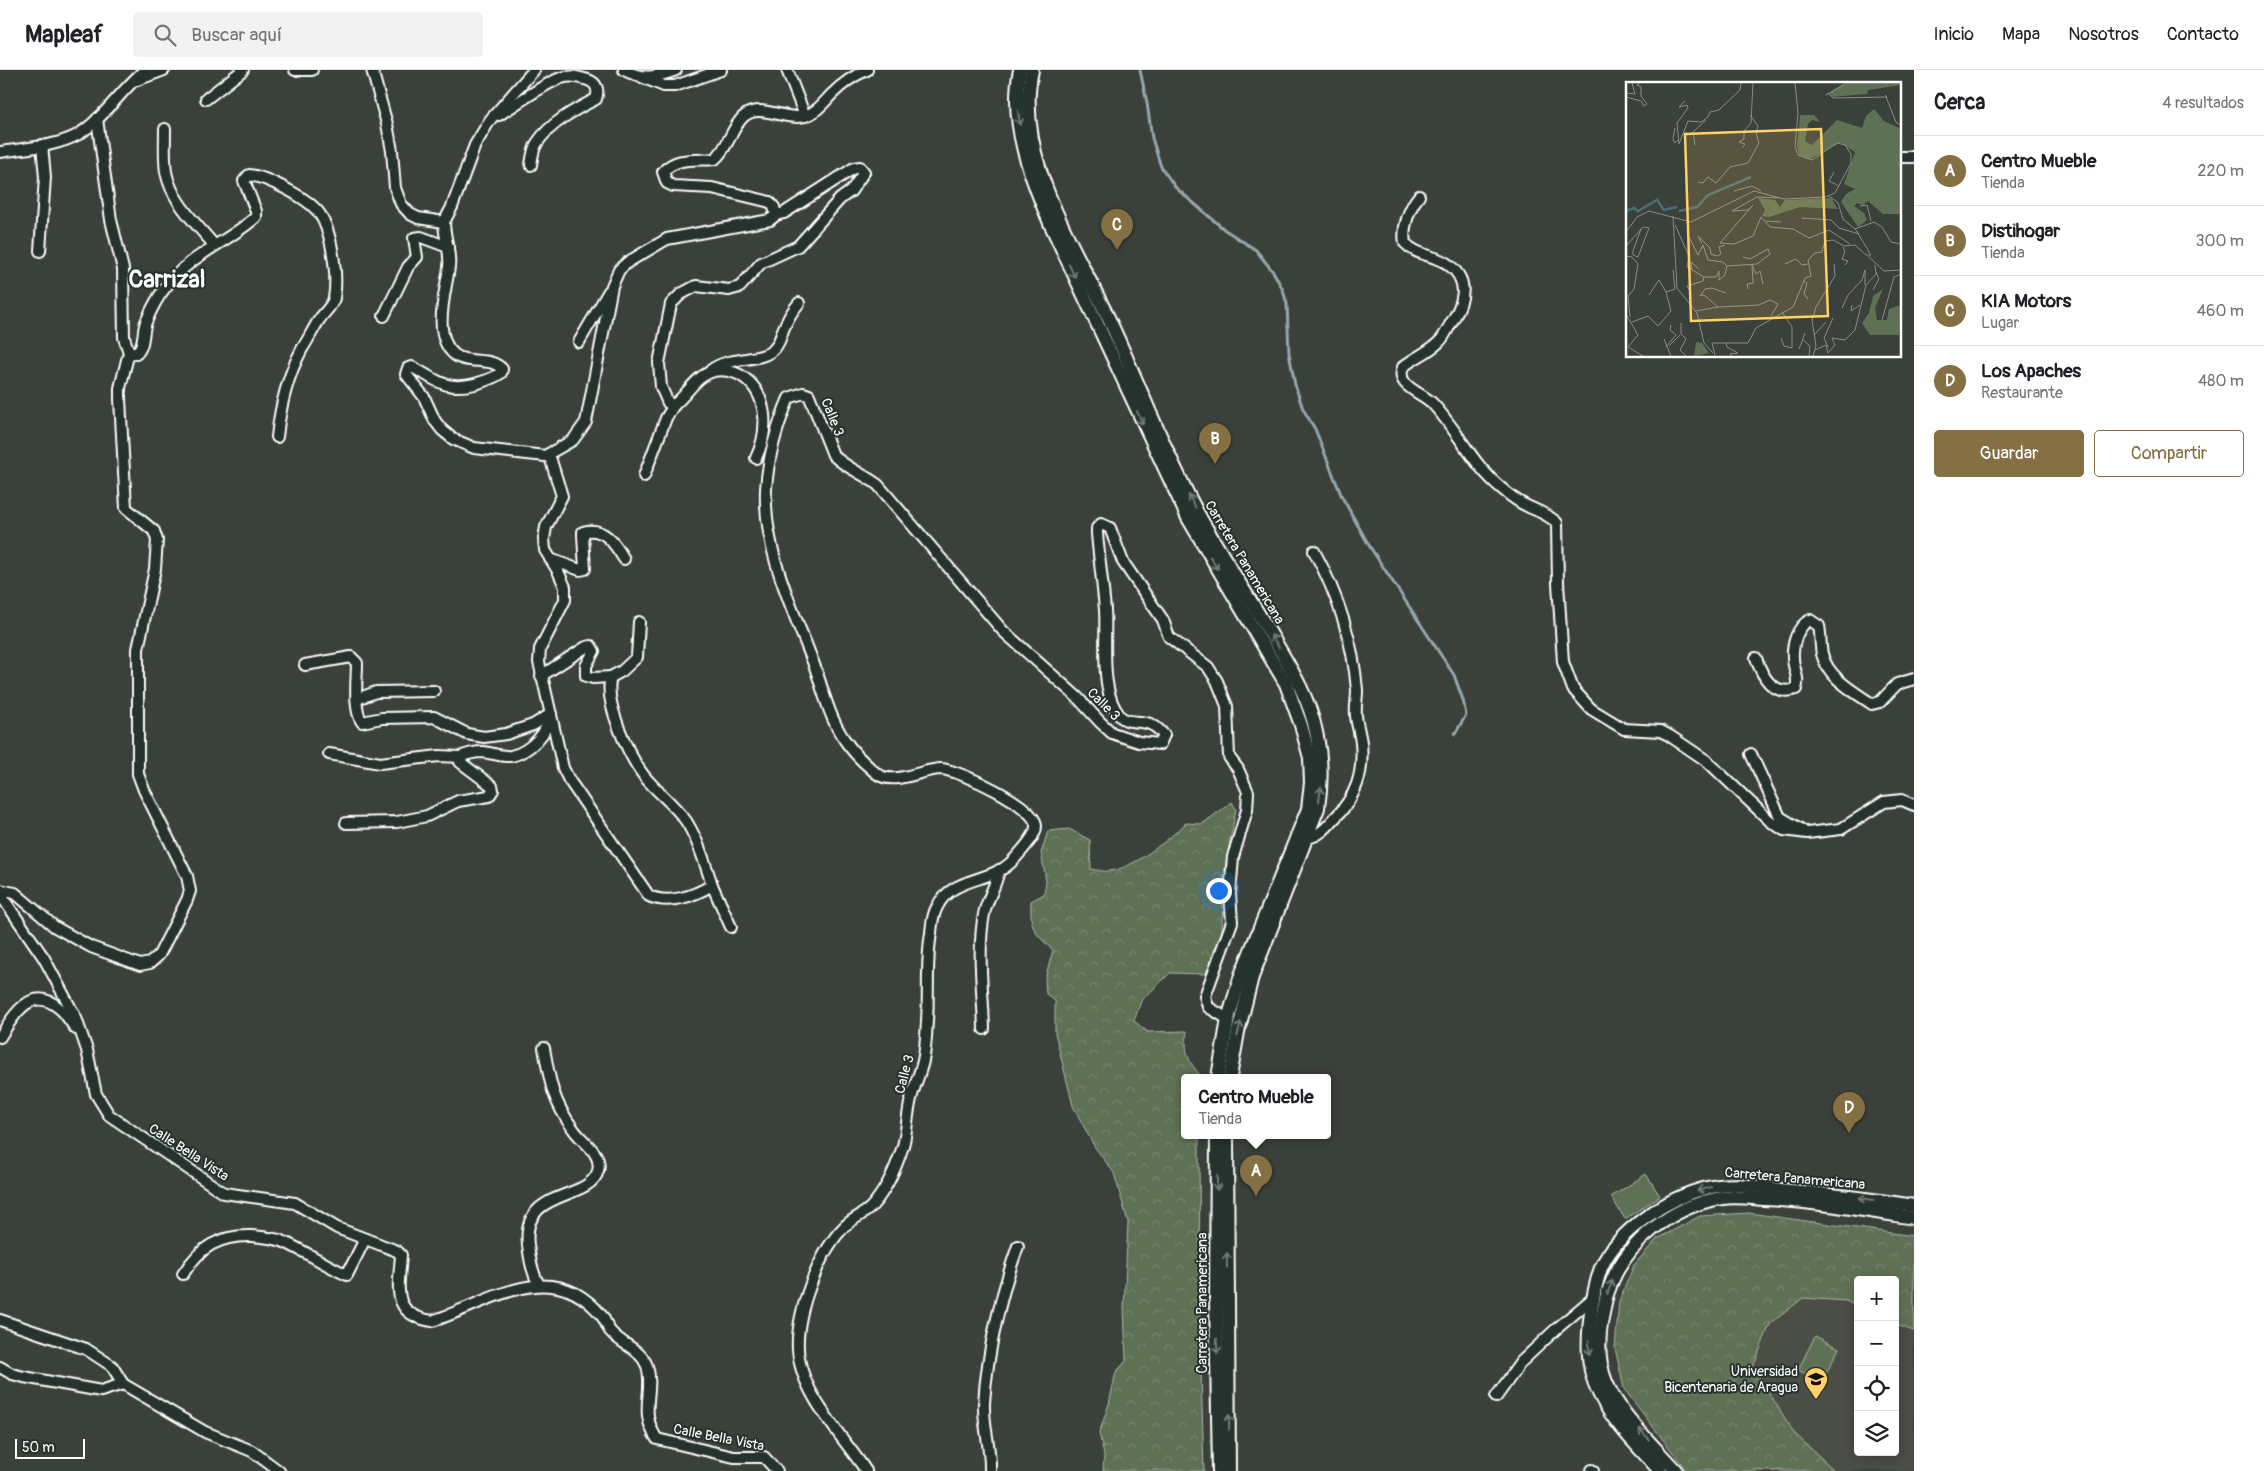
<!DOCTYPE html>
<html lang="es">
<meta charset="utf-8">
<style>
:root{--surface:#fff;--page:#f2f2f2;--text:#202124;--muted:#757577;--line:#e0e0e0;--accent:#847042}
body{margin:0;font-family:Pangolin,sans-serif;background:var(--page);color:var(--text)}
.controls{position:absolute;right:15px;bottom:15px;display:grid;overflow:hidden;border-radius:5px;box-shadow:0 2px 12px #0003}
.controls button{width:45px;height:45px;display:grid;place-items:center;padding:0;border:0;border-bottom:1px solid var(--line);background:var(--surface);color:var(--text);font:25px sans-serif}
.scale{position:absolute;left:15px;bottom:12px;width:70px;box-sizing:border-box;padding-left:5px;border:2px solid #fff;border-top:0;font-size:14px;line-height:18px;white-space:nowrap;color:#fff;-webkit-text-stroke:4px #26332d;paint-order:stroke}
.you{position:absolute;left:1218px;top:820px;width:18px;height:18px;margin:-12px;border:4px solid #fff;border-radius:50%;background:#1a73e8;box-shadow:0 0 0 8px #1a73e833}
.badge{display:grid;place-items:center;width:32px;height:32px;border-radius:50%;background:var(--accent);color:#fff;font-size:16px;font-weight:700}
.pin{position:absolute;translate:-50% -41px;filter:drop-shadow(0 1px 2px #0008)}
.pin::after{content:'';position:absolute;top:26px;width:18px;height:15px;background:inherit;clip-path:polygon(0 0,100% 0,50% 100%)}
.popup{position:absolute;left:1181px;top:1004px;width:150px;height:65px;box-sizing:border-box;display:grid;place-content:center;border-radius:5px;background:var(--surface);filter:drop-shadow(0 1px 4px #0005);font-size:16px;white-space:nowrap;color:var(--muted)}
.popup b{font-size:19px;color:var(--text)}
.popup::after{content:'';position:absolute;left:50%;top:100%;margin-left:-10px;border:10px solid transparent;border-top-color:var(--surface)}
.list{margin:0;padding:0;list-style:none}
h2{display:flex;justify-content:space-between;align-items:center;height:65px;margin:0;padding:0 20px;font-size:21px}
h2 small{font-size:16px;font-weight:400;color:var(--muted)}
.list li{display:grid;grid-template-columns:32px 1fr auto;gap:15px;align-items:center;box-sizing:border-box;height:70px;padding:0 20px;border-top:1px solid var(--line)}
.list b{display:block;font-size:19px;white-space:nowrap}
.list p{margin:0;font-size:16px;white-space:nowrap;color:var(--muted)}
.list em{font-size:16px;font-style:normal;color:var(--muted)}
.actions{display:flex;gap:10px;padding:15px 20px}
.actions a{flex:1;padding:11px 0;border:1px solid var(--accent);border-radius:5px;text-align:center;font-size:18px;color:var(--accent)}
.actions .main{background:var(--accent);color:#fff}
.icon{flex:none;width:28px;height:28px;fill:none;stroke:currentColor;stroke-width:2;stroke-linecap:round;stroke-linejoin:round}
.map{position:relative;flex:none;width:1914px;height:1401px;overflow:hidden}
header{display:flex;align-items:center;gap:30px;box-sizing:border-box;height:70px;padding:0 25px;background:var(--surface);border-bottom:1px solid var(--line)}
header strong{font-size:24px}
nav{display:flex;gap:28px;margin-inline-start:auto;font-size:18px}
.search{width:350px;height:45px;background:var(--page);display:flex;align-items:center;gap:12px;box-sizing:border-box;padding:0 18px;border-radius:5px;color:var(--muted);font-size:19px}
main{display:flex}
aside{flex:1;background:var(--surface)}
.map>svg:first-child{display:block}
.built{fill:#4c4d47}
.park{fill:url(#park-crowns);stroke:#afb8aa}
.pitch{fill:#5f7154;stroke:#afb8aa}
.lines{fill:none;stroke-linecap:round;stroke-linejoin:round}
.stream{stroke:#95a8ac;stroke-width:3}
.minor-casing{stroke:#fff;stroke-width:14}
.major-casing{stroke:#fff;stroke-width:16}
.minor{stroke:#26332d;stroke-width:10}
.major{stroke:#26332d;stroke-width:12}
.oneway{stroke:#727a76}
.labels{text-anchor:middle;stroke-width:4;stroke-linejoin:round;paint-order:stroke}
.street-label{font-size:14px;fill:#fff;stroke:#26332d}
.poi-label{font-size:14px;fill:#fff;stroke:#26332d;text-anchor:end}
.town-label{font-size:24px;font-weight:bold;fill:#fff;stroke:#26332d}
.inset-river{fill:none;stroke:#4e6e75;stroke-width:2.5}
.inset-road{fill:none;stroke:#898c89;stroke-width:1}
.view{fill:#ffd166;fill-opacity:0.15;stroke:#ffd166;stroke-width:2.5}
.inset-edge{fill:none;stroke:#fff;stroke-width:2.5}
</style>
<header>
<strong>Mapleaf</strong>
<div class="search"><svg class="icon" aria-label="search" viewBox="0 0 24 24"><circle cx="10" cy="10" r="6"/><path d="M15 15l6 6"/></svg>Buscar aquí</div>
<nav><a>Inicio</a><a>Mapa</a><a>Nosotros</a><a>Contacto</a></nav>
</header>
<main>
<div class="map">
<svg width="1914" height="1401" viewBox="0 0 1914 1401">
<defs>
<pattern id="park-crowns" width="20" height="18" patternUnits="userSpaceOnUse" patternTransform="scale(1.25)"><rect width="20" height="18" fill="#5f7154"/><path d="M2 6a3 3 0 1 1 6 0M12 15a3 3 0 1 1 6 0" fill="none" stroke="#77866e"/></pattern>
</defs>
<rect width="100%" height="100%" fill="#3a403a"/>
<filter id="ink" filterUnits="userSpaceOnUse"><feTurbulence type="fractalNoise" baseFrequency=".02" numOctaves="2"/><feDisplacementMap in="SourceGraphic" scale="10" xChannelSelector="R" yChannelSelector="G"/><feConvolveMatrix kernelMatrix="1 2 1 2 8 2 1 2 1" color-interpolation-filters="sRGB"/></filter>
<g filter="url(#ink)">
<path class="built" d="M1803,1228L1846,1231L1858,1237V1382H1895V1255L1914,1261V1401H1835L1794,1363L1753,1297L1770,1254Z"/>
<g class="park">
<path d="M1232,732L1236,739L1223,808L1222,865L1207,904L1170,903L1141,931L1134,951L1148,962L1187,961C1185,982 1186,988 1200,1005V1007H1185V1065H1199L1200,1268L1204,1401H1103L1104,1385L1099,1363L1109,1334L1116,1302L1126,1291L1124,1238L1128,1152L1114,1103L1094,1076L1073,1036L1055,963V931L1046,924L1045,909L1053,880C1033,862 1030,858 1031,831L1044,824L1046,811L1041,783L1048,761L1069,759L1090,770L1091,799C1097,800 1104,802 1110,801C1132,799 1171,768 1186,753L1202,754Z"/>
<path d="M1749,1143L1914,1166V1261L1895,1255V1210H1858V1237L1846,1231L1803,1228L1770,1254L1753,1297L1794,1363L1835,1401H1687L1624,1319L1615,1278L1619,1231L1634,1195L1657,1169L1700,1146Z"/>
</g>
<g class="pitch">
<path d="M1646,1104L1660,1126L1625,1149L1611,1127Z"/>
<path d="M1815,1266L1839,1278L1822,1312L1798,1300Z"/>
</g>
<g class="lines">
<path class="stream" d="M1140,0L1147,33L1152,68L1161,97L1176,118L1225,160L1256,180L1274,203L1283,220L1287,234L1289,283L1295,315L1303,339L1315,359L1342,427L1370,477L1454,605L1463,630L1466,645L1455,664"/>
<g class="minor-casing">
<g id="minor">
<path d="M295,0H312"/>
<path d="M372,0L387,54L392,81L395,118L401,134L410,144L418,148L444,152L452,137L475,75L490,50L534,0"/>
<path d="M624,0C642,10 658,7 676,0"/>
<path d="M787,0L805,46"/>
<path d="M642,7L664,16H675L721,0"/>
<path d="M137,10L164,0"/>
<path d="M206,29L243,0"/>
<path d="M499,45C515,35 545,13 561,8C571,5 578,7 588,10C597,13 599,20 596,29C576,39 550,53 537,73C533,79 532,88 531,95"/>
<path d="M97,49L111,150L123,199L124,268L129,282L136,284C145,276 142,263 146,252C151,240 157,228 165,218C189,185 227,173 256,147V141L244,111L249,105C267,107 308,128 319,143C332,161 338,206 334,228C332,237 324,242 319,250C313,259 308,270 302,279C288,305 280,338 277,367"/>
<path d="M165,59C165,73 164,88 166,102C172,132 195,152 214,175"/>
<path d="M0,82C25,78 56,77 79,64C103,49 122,19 145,0"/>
<path d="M1900,87H1914"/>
<path d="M1419,126C1409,138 1402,158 1405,173C1418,187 1435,184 1449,195C1471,212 1463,234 1451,253C1447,260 1444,268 1438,273C1427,283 1414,288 1403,297C1395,317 1422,322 1433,334C1458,361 1473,395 1501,418C1509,425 1518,432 1527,436C1537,441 1548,444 1557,453L1558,513L1563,592L1573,619L1591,639L1624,659L1661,661L1670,666L1707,691L1770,751L1784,760L1807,763L1841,759L1884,732L1902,730L1914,735"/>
<path d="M444,152C444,167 451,182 449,197C446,222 431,266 455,285C468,295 491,286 502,299L501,303C493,309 484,311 475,314C444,321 437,310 412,297L408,298L406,304L424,327L435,351L442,360L453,369L474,378L545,386L573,370L586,352L612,216L619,200L628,192L667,169L770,150L776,145L774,137L770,132L712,118L673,116L667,113L663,102C676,86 696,91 715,89C728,78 731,59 743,47C760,30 789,55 810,44C820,39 825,31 832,24C842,14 855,5 867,0"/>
<path d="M40,181L45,107L42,75"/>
<path d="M384,246L408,197L417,187L414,168L421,167L448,177"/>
<path d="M579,272L609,221"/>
<path d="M711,300C731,285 762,293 775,278C780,272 781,266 783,260C787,250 792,241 799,233"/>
<path d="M549,384L562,426L546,457L544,469L545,480L558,501L565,517V530L540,579L539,592L563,698L569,710L649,826C669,835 694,826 712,815C705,793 698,770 686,751C674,734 657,722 644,706C629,686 603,631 611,607L622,601L637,587L639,552"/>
<path d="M756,388C769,361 769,322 740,305C733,301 722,299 714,301C696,305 688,324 674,335L668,333L661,317L659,293L671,234L681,224L696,216L729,220L740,217L761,193L798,176L840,129L851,121L864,102L860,97L854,98L784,143L776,145"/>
<path d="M644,406L666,348L674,335"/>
<path d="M550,489L580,500L585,499L583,465V462C604,456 615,474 624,489"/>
<path d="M1756,588C1762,606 1773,627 1796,619C1800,607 1793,599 1793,588C1792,575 1797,556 1810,550L1819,556C1821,565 1820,575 1822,584C1828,608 1853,621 1872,634L1880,632L1897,614L1914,609"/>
<path d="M305,595L351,587L357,593C357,608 353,640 362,652L382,648L434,647L467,664L484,667L506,664L533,655L551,644"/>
<path d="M541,606L586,577L591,576L594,581L586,596V606L593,608L611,607"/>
<path d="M357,629L376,622L434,621"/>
<path d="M329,684L380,693L439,686L460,687"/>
<path d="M1751,684L1780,747L1802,760"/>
<path d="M346,753L397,752L427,746L458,731L489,726L493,720L492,716L460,692V687C467,684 475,682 483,682C492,683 502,687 511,686C529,682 549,663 549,645"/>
<path d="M1307,768C1319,766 1326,758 1334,749C1356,727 1364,704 1361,673C1360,664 1357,655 1356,646C1355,637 1357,629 1357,620C1353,570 1338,525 1314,481"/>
<path d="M712,815L731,857"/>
<path d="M0,820L15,823L55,857L91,877L140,895L150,893L159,885L187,830L190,821L187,806L144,720L138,704V579L155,499L157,470L154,461L126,438L120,329V318L129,282"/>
<path d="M0,824L44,888L76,948L87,980L96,1024L109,1045L224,1123L295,1133L337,1158L397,1181L401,1185C399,1217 390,1245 432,1251C489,1233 552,1184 602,1246C606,1251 607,1258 611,1262C622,1275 641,1279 647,1296C655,1322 638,1341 657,1369L734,1387H764L777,1401"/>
<path d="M984,959C983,921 977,881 984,844C987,829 996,816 999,800"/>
<path d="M0,967C13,946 31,914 59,938C66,943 70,952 76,959"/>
<path d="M183,1204C200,1177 219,1165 252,1166C262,1167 274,1168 282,1171C305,1181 325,1195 347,1205L365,1169"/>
<path d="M539,1215C532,1202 530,1190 528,1175C521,1117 589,1132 598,1101C603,1083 582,1072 574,1060C553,1032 550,1013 544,978"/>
<path d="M0,1250L86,1279L112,1296L123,1314L205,1362L252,1381L279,1401"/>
<path d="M0,1297L12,1304L24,1307L101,1321L123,1314"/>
<path d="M1496,1327L1521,1292L1555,1260L1593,1228"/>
<path d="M1592,1400L1593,1401"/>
<path d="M866,1401C842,1365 800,1323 798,1279C796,1243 819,1181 845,1156C853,1148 865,1144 872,1136C886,1120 897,1095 903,1076C907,1061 907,1045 911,1029C914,1016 920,1004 923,991C926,978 926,964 927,951C929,921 926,893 931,863C932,854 932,846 937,837C950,810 981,812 1004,798C1013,792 1021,782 1028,773C1032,768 1036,762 1036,756C1037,736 959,700 941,699C922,699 893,717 876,703C865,694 852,681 844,669C831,651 823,621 816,600C795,543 763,482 766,419C768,389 777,356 789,328L803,323L809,325L833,385C846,398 864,404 878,415L1003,561L1077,627L1100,652L1112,663L1139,672L1160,674L1164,665C1160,661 1156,656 1150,654C1140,650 1127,654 1120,646C1099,622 1107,570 1105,540C1103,515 1099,489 1097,463V458L1101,454L1110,458L1123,492L1163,550L1169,567L1208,597L1217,611L1227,636L1229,687L1238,699L1248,722L1247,740L1233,787L1230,824L1232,852L1205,926L1208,937L1228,949"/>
<path d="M990,1401C991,1378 983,1356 984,1333C987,1283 1001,1223 1018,1176"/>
</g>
</g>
<g class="major-casing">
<g id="major">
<path d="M1020,0C1009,52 1030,106 1050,153L1188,448L1286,614L1301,655L1310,688L1311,713L1308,739L1241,905L1228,949L1218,1007"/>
<path d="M1032,0C1013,90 1078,180 1113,258C1141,319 1165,383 1197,442C1220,483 1246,523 1270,563C1288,594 1309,626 1316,662C1322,688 1322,712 1318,738L1252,907L1238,962L1230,1007"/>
<path d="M1217,1065L1216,1230L1219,1401"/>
<path d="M1227,1065L1229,1401"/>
<path d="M1660,1401C1636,1374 1608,1348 1595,1314C1587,1294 1588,1271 1590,1250C1592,1232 1595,1215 1601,1198C1617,1161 1668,1127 1707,1118C1731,1112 1758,1117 1782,1120C1826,1124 1870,1129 1914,1136"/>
<path d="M1676,1401C1653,1375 1619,1344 1606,1312C1598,1292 1598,1269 1602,1248C1604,1239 1605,1228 1609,1219C1625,1172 1674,1135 1722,1128C1736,1126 1750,1128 1764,1129C1814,1131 1864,1140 1914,1148"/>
</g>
</g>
<use href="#minor" class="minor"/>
<use href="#major" class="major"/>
</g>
<defs><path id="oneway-shaft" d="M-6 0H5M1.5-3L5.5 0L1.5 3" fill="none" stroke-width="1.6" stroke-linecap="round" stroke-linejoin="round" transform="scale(1.25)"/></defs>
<g class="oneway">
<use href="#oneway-shaft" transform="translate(1019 48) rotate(82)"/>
<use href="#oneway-shaft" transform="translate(1072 201) rotate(65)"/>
<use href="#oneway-shaft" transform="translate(1140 348) rotate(66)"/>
<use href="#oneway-shaft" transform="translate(1192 431) rotate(-118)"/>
<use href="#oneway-shaft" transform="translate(1214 493) rotate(59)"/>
<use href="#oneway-shaft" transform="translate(1275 571) rotate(-121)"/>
<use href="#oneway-shaft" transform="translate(1320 724) rotate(-82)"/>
<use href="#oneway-shaft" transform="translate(1239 959) rotate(-77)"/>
<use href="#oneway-shaft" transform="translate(1217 1113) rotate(90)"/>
<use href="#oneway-shaft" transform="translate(1704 1119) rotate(165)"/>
<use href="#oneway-shaft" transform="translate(1866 1129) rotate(-173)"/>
<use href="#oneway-shaft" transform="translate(1227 1190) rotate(-90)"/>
<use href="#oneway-shaft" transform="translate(1610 1217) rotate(-69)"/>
<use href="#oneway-shaft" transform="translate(1217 1276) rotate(89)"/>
<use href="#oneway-shaft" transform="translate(1589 1278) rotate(87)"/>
<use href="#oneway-shaft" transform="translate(1229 1352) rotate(-91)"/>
<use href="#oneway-shaft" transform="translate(1644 1364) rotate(-131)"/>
</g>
</g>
<defs>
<g id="university-pin" transform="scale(1.25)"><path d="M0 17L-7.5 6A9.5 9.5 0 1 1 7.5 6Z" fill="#ffd166" stroke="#26332d"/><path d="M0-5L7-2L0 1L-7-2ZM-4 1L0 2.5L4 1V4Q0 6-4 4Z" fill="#111"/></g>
</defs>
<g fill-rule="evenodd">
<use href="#university-pin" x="1816" y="1309"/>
</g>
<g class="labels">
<g class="street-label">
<text transform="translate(833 347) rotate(68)" y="5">Calle 3</text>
<text transform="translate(1245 492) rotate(59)" y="5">Carretera Panamericana</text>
<text transform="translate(1104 634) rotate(45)" y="5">Calle 3</text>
<text transform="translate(904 1004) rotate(-75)" y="5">Calle 3</text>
<text transform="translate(189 1082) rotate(33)" y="5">Calle Bella Vista</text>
<text transform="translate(1795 1108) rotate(5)" y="5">Carretera Panamericana</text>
<text transform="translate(1202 1233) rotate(-90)" y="5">Carretera Panamericana</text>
<text transform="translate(719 1367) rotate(11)" y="5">Calle Bella Vista</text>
</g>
<g class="poi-label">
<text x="1798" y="1306">Universidad<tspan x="1798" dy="16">Bicentenaria de Aragua</tspan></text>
</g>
<g class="town-label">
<text x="167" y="217">Carrizal</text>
</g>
</g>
<g transform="translate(1626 12)">
<rect width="275" height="275" fill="#3a403a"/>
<path d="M218,1H275V3L242,8L241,12L205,15L204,10ZM248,27L258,39L275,47V132H257L242,119L237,123L231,121L228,124L238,131L241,138L232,145L215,120L220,112L229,107L218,102L229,70L214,61L184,77L173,73L171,64L174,33H188L194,40L186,38L182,42L179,59L186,63L211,38L236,46L240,34ZM132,116L149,118L154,125L159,118L205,116L212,127L174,125L143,135L136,134L139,128ZM257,207L249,226L251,238H261L263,227L275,223L273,253H244L236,241L243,231L247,214Z" fill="#5f7154"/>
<path d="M70,260L76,261L83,271L68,274Z" fill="#5f7154"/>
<path class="inset-river" d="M0,129L8,126L12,129L31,118L38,128L51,125M53,129L71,125L82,113L125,95"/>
<path class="inset-road" d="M0,11L9,12L6,1M203,11L200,13L218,3M203,12L207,16L261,15L259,13M0,15L15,19L18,24L21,22L15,14V5L11,3L14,1M260,15L270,40L275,44M59,19L53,25L61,23L62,26L51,41L53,62L62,39L75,40L82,35L84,30L93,28L114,8L115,1M49,46L47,57L49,61L52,58M69,63L67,50L80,38M116,66L119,62L113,60L118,57V49L125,41L127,1M208,90L203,99L213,104M72,100L77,101L82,95L90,101L104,85L122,81L133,61L130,51L132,44L124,33M108,109L126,104L135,109M153,116L131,115L106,129L122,128L127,123L94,161L108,162L127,154L135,135L144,145L167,147L183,156L203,148L224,162M234,124L241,123L245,139M47,134L48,153M176,136L205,138L213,146L233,152M140,139L155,140M49,143L63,174L61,185L78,195L77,199L61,204L64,209V223M229,147L248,140L256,145L265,160L275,162M0,150L11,135L23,129L65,140L128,109L158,117L199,115L209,111L225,81V72L219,63L211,61L186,78L172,73L169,65L172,31L169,1M48,152L51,206L71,231L78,261L87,271M62,153L72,173L77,163L82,178L97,180L101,184L99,193L93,198V189L90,195H78M76,162L72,154L84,166L85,172L91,174L95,172L93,165L99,163M0,164L17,145L23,146L12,175M217,165L219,169L216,177L222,179L219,183M0,174L6,175L12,182L8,207L2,214L4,235M242,174L258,189L275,188M12,175L7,173V169L15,147M159,182L170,177L176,183L182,182M126,183L130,192L134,189L137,202M101,184L131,182L144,172L142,167L124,177L117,175M66,188L65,180L73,187M178,199L181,201L178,212L182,217M122,207L121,202L127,201L126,183M247,208L253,197L250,190M23,213L33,198L40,210M226,223L225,229L234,223M92,225L133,223L144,218L152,222L145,234M216,226L222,213L236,198L239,188V203M70,229L92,225L78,213L74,214L79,207L86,206L100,211M0,232L12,253L2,265L17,274M256,238L268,195L275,192M6,240L22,234L32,244L45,229L40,210L49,207L47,188M55,241V252L60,257L54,268L60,274M188,253L200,240M155,256L158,264L166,266V245L156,230M38,257L45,274M177,258L184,264L183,274M100,261L101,265L112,271L104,272L106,274M43,264L54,253M40,265L50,253L44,248L45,243M202,265L198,256L207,236M173,267L179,251M189,268L200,263L202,271L209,263L206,256L219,258L229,248L240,203L250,192L249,183M89,273L86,261H122L130,246L167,225L179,196L185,194L182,178L189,171L196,170L199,159L207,158L218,164L229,163L240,173H245L230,148L217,137L212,121L203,114M187,274L190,264L186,238L190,225L209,194L208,182"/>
<path class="view" d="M195,47L202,234L65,239L59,52Z"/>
<rect width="275" height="275" class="inset-edge"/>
</g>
</svg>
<div class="controls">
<button>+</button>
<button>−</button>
<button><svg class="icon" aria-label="locate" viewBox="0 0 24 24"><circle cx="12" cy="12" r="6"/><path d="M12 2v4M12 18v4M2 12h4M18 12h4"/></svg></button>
<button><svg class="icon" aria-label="layers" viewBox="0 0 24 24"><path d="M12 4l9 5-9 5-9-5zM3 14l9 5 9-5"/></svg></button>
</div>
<div class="scale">50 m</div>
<div class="you"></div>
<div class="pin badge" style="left:1256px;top:1126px">A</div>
<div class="popup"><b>Centro Mueble</b>Tienda</div>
<div class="pin badge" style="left:1215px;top:394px">B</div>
<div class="pin badge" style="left:1117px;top:180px">C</div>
<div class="pin badge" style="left:1849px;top:1063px">D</div>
</div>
<aside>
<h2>Cerca<small>4 resultados</small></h2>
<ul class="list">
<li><span class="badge">A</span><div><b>Centro Mueble</b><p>Tienda</p></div><em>220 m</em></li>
<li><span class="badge">B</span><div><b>Distihogar</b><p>Tienda</p></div><em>300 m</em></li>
<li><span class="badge">C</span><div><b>KIA Motors</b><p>Lugar</p></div><em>460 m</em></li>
<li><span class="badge">D</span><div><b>Los Apaches</b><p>Restaurante</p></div><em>480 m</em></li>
</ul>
<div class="actions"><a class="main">Guardar</a><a>Compartir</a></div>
</aside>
</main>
